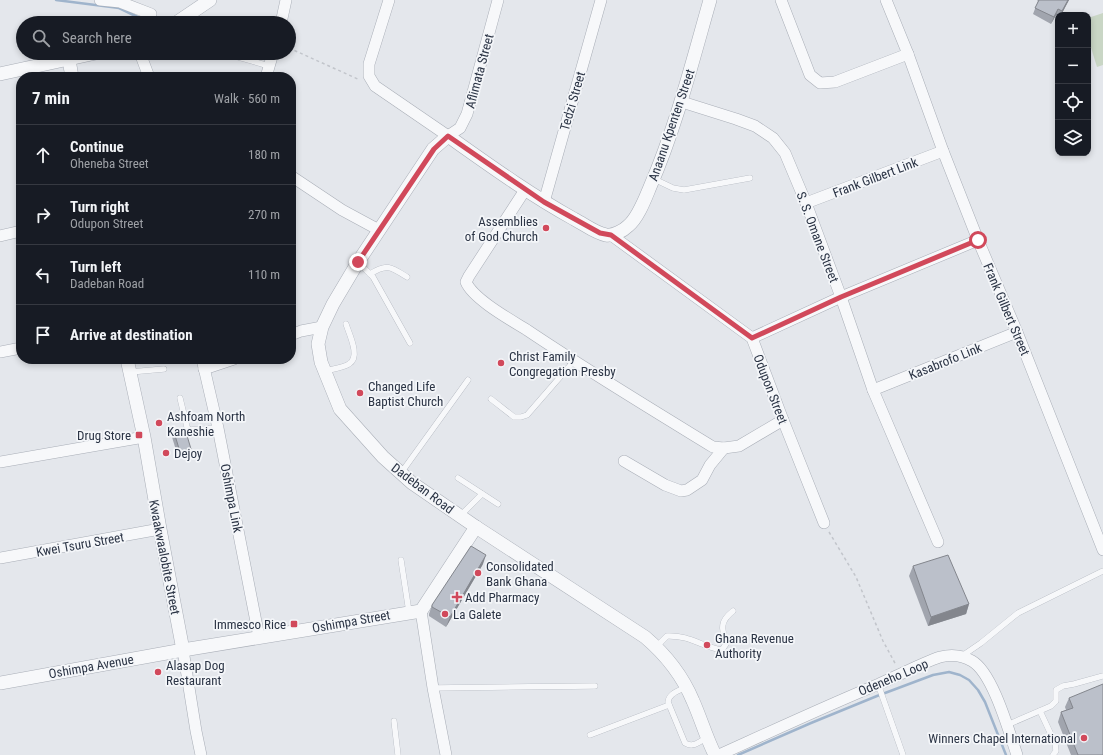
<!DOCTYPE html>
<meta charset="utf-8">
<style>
:root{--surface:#171b24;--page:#20242c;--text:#f1f3f6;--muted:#9ea1a6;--line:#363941}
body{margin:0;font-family:"Roboto Condensed",sans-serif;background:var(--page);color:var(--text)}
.controls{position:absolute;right:12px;top:12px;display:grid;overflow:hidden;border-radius:8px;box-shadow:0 2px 6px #0003}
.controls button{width:36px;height:36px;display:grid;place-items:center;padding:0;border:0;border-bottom:1px solid var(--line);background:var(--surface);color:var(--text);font:20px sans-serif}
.stop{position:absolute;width:12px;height:12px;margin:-9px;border:3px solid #d1495b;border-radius:50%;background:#fff}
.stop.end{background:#d1495b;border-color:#fff;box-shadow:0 1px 4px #0008}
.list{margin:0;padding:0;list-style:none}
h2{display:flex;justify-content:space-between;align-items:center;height:52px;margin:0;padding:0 16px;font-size:17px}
h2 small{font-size:13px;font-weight:400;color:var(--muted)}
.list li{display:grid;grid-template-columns:26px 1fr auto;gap:12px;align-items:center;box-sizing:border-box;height:60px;padding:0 16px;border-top:1px solid var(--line)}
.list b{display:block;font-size:15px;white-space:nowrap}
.list p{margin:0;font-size:13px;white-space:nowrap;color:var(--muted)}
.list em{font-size:13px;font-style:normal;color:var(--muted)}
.icon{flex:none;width:22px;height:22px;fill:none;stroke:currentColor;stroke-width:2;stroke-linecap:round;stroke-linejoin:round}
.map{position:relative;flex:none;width:1103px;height:755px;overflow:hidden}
.search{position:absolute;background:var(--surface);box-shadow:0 2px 6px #0003;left:16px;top:16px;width:280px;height:44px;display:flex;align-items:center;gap:10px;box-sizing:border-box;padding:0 14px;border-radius:22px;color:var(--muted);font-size:15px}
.panel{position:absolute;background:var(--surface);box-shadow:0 2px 6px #0003;left:16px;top:72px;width:280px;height:292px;border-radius:16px}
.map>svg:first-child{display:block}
.green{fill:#c9d6c5}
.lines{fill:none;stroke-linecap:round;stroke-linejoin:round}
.stream{stroke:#9fb4cc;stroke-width:2.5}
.service-casing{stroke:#a9aeb7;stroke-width:6}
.minor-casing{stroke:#a9aeb7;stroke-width:12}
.tertiary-casing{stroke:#a9aeb7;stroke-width:14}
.path{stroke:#c2c5cb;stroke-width:1.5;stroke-dasharray:3 3;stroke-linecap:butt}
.service{stroke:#f7f8fa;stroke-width:5.5}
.minor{stroke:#f7f8fa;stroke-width:11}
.tertiary{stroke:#f7f8fa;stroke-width:13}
.wall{fill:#a1a5ae}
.shaded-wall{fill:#83868d}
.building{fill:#bbc0ca;stroke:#83868d}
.route{stroke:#d1495b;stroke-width:5}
.poi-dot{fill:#d1495b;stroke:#f4f6f9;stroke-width:1.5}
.labels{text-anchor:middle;stroke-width:3.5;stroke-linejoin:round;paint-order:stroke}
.street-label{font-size:13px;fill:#2b3445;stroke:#f4f6f9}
.poi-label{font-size:13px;fill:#2b3445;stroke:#f4f6f9;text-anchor:start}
</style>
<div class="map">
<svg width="1103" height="755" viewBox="0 0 1103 755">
<rect width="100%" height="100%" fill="#e4e7ec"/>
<path class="green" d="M1103,13V65L1097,67L1088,38V18Z"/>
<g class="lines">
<g class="stream">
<path d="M56,0L119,8L150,23"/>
<path d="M738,755L811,723L877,696L933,675L949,672L960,675L969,680L978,690L985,702L1006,755"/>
</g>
<g class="service-casing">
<g id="service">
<path d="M230,53L231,55L269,66"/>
<path d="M654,179L673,188L684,190L750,178"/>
<path d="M358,262L373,277L410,343"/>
<path d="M370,274C387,263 391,267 407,277"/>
<path d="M324,371C332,369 343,368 349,364C361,357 349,334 346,324"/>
<path d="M130,372L164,369"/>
<path d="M180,398L187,427L189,430L218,428"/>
<path d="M491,399L514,417H521L527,415L574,361"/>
<path d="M401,473L468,380"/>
<path d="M458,478L498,504"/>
<path d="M460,516L482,494"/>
<path d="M401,560L409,612"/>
<path d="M656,647L667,636C690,635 702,647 722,650L726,644C722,629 719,622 733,611"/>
<path d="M962,656L981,643L1018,613L1103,571"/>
<path d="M878,684L903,755"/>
<path d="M686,687C679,691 669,693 668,702L685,743C693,748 699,742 706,738"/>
<path d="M433,688L595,686"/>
<path d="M1040,711L1055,743L1056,751L1053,755"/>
<path d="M394,721L398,755"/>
<path d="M1007,725L1051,706L1056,701V690L1063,686L1074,684L1103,676"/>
<path d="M590,735L669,705"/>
</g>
</g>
<g class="minor-casing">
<g id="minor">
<path d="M100,0L120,2L151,14"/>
<path d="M389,0L369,64V76L375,86L448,136L460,128L467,114L498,0"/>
<path d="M781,0L810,75L820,83L835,82L908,54"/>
<path d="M886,0L908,54L943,151L978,240L1017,332L1103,550"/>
<path d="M281,23L286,0"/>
<path d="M140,53L149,77"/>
<path d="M266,77L273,53"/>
<path d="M682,102L736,119L755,126L773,138L785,153L806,203L841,297L873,390L938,542"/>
<path d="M291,176L342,210L379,230"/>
<path d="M525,190L469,276L466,282C473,299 511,320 527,330C588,371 651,409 713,447L724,448L739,446L783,420"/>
<path d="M544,202L601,0"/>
<path d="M806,203L943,151"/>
<path d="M611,235L752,338L783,420L824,523"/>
<path d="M0,236L21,231"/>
<path d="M291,335L301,331L322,327"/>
<path d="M752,338L841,297L978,240"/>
<path d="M0,352L21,348"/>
<path d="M202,359L218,428L259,637"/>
<path d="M204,369L234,359"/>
<path d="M873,390L1017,332"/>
<path d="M624,461L665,485L681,491L687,490L702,480L710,465L724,448"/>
<path d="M0,462L144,437"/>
<path d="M0,558L160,529"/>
<path d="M421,611L433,688L446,755"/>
<path d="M183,650L196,731L201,755"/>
<path d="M719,755C772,731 826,706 879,684C892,678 905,672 918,666C925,663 933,659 940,657C952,654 962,655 972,661C993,673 1009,732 1017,755"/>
</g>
</g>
<g class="tertiary-casing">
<g id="tertiary">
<path d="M710,0C692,63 676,127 650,187C645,199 638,218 628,226C623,231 613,236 606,235C595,233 584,224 574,219C529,194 489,165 448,136L433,149L358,262L333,304L322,327L318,344L321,362L340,409L383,457L412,483L476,527L645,637C665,654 683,677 693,701C701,719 706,737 715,755"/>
<path d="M176,23L210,0"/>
<path d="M69,60L72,77"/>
<path d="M0,74L96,53"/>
<path d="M127,359L144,437L160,529L183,650"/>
<path d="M0,683L183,650L421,611L476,527"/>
</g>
</g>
<g class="path">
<path d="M289,48L360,80"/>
<path d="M829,532L856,577L883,641L896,665"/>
</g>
<use href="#service" class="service"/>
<use href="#minor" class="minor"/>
<use href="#tertiary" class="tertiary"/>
</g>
<g class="wall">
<path d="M1037,0H1069L1061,15H1058V17L1056,15L1051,24L1033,14L1038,1Z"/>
<path d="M174,432L189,454L178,457L172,437Z"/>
<path d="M483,564L446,627L429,616V614L432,605Z"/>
<path d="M913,566L969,604L966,614L928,626L909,576Z"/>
<path d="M1069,698L1103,755H1071L1058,722L1061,712L1066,710L1065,707Z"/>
</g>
<g class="shaded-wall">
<path d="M1068,0H1069L1061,15L1062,11Z"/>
<path d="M1058,9L1056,15L1051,24L1054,17Z"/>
<path d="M191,449L189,454L178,457L180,452Z"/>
<path d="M486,555L483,564L446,627L450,617Z"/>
<path d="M969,604L966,614L928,626L931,617Z"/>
</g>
<g class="building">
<path d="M1039,0H1068L1062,11L1058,9L1054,17L1035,8Z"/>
<path d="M185,429L191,449L180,452L174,432Z"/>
<path d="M471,546L486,555L450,617L432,607V605Z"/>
<path d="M948,555L969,604L931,617L913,566Z"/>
<path d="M1103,684V755H1078L1061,712L1073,708L1069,698Z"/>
</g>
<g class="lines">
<path class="route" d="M358,262L434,149L448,136L544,202L600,233L611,235L752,338L841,297L978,240"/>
</g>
<g class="poi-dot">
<circle cx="546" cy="228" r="4"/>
<circle cx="501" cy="363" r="4"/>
<circle cx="360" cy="393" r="4"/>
<circle cx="159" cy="423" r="4"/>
<rect x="135" y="431" width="8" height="8" rx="2"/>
<circle cx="166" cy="453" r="4"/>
<circle cx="478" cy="573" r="4"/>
<path d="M455 591h4v4h4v4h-4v4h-4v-4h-4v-4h4z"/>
<circle cx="445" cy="614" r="4"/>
<rect x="290" y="620" width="8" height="8" rx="2"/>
<circle cx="707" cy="645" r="4"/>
<circle cx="158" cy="672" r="4"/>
<circle cx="1084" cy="738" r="4"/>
</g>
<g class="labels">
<g class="street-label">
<text transform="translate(479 71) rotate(-75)" y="5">Aflimata Street</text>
<text transform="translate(572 101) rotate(-74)" y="5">Tedzi Street</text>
<text transform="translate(671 125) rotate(-71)" y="5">Anaanu Kpenten Street</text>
<text transform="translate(875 177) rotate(-21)" y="5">Frank Gilbert Link</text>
<text transform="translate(818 237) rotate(69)" y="5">S. S. Omane Street</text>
<text transform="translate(1007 309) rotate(67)" y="5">Frank Gilbert Street</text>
<text transform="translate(945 361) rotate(-22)" y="5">Kasabrofo Link</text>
<text transform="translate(771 389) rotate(69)" y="5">Odupon Street</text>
<text transform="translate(423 488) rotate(37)" y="5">Dadeban Road</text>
<text transform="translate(232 498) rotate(79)" y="5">Oshimpa Link</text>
<text transform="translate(80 544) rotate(-10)" y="5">Kwei Tsuru Street</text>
<text transform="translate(165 557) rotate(79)" y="5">Kwaakwaalobite Street</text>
<text transform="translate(351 621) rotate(-10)" y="5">Oshimpa Street</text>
<text transform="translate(91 666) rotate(-10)" y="5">Oshimpa Avenue</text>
<text transform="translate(893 677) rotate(-23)" y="5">Odeneho Loop</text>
</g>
<g class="poi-label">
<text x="538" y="226" text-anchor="end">Assemblies<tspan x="538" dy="15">of God Church</tspan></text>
<text x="509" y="361">Christ Family<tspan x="509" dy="15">Congregation Presby</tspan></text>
<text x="368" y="391">Changed Life<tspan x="368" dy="15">Baptist Church</tspan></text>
<text x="167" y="421">Ashfoam North<tspan x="167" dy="15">Kaneshie</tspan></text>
<text x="131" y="440" text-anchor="end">Drug Store</text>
<text x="174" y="458">Dejoy</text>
<text x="486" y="571">Consolidated<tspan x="486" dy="15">Bank Ghana</tspan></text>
<text x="465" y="602">Add Pharmacy</text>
<text x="453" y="619">La Galete</text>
<text x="286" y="629" text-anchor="end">Immesco Rice</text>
<text x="715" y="643">Ghana Revenue<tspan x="715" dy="15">Authority</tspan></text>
<text x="166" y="670">Alasap Dog<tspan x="166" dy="15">Restaurant</tspan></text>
<text x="1076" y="743" text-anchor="end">Winners Chapel International</text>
</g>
</g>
</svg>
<div class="controls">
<button>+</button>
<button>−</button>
<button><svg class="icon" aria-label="locate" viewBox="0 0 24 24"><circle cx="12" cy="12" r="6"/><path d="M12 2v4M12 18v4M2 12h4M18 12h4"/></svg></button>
<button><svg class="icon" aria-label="layers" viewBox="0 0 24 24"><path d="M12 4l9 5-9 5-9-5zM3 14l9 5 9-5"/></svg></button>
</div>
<div class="stop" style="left:978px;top:240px"></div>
<div class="stop end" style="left:358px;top:262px"></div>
<div class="search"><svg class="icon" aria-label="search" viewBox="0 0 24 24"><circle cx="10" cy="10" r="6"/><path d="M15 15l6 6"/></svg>Search here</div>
<section class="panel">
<h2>7 min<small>Walk · 560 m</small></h2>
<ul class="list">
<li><svg class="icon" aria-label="ahead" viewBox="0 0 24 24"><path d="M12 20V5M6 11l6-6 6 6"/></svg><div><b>Continue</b><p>Oheneba Street</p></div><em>180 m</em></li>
<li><svg class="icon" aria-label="right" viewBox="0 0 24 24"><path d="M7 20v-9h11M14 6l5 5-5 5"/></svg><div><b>Turn right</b><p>Odupon Street</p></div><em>270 m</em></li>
<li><svg class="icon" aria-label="left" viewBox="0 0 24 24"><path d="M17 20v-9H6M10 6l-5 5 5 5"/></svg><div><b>Turn left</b><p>Dadeban Road</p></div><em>110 m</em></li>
<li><svg class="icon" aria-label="arrive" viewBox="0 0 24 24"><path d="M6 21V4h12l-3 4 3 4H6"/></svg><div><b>Arrive at destination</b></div></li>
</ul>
</section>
</div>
